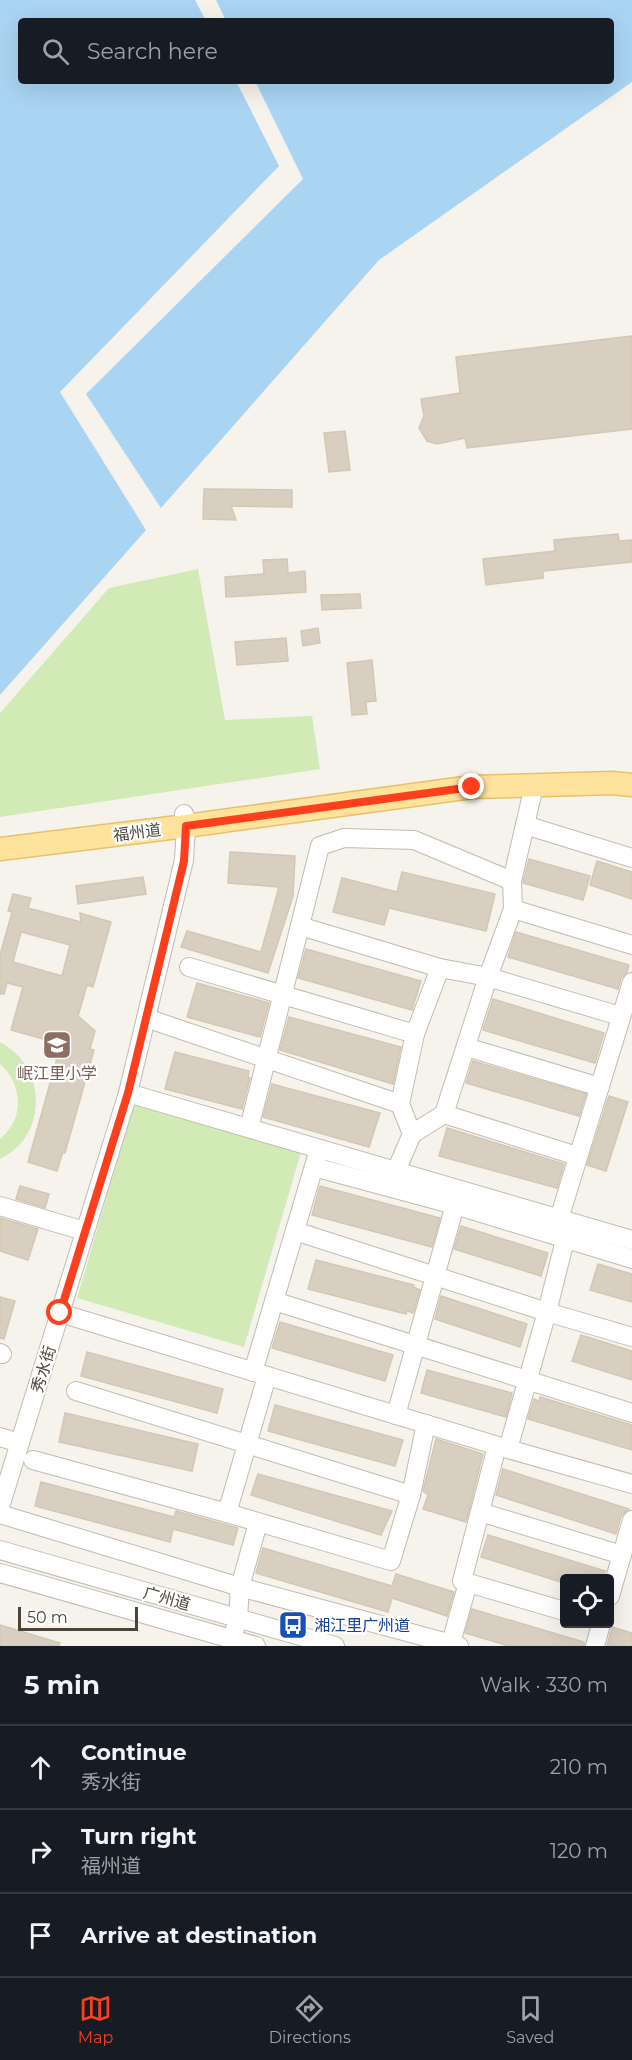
<!DOCTYPE html>
<meta charset="utf-8">
<style>
:root{--surface:#171b24;--page:#242831;--text:#f1f3f6;--muted:#9ea1a6;--line:#363941;--accent:#fc3f1d}
body{margin:0;font-family:Montserrat,"Noto Sans SC",sans-serif;background:var(--page);color:var(--text)}
.controls{position:absolute;right:18px;bottom:18px;display:grid;overflow:hidden;border-radius:6px;box-shadow:0 6px 24px #0002}
.controls button{width:54px;height:54px;display:grid;place-items:center;padding:0;border:0;border-bottom:2px solid var(--line);background:var(--surface);color:var(--text);font:30px sans-serif}
.scale{position:absolute;left:18px;bottom:15px;width:120px;box-sizing:border-box;padding-left:6px;border:3px solid #4b4439;border-top:0;font-size:16px;line-height:21px;white-space:nowrap;color:#4b4439;-webkit-text-stroke:4px #fff;paint-order:stroke}
.stop{position:absolute;width:18px;height:18px;margin:-14px;border:4px solid #fc3f1d;border-radius:50%;background:#fff}
.stop.end{background:#fc3f1d;border-color:#fff;box-shadow:0 2px 6px #0008}
.list{margin:0;padding:0;list-style:none}
h2{display:flex;justify-content:space-between;align-items:center;height:78px;margin:0;padding:0 24px;font-size:26px}
h2 small{font-size:20px;font-weight:400;color:var(--muted)}
.list li{display:grid;grid-template-columns:39px 1fr auto;gap:18px;align-items:center;box-sizing:border-box;height:84px;padding:0 24px;border-top:2px solid var(--line)}
.list b{display:block;font-size:22px;white-space:nowrap}
.list p{margin:0;font-size:20px;white-space:nowrap;color:var(--muted)}
.list em{font-size:20px;font-style:normal;color:var(--muted)}
.icon{flex:none;width:33px;height:33px;fill:none;stroke:currentColor;stroke-width:2;stroke-linecap:round;stroke-linejoin:round}
.map{position:relative;flex:none;width:632px;height:1646px;overflow:hidden}
.search{position:absolute;background:var(--surface);box-shadow:0 6px 24px #0002;left:18px;right:18px;top:18px;height:66px;display:flex;align-items:center;gap:15px;box-sizing:border-box;padding:0 21px;border-radius:6px;color:var(--muted);font-size:22px}
.sheet{height:330px;background:var(--surface)}
nav{display:flex;justify-content:space-around;align-items:center;box-sizing:border-box;height:84px;border-top:2px solid var(--line);background:var(--surface);font-size:16px;color:var(--muted)}
nav a{display:grid;justify-items:center;gap:3px}
nav .on{color:var(--accent)}
.map>svg:first-child{display:block}
.green{fill:#d2eab5}
.water{fill:#a9d4f2}
.building{fill:#d8cfc1;stroke:#d3c7b4;stroke-width:1.5;fill-rule:evenodd}
.lines{fill:none;stroke-linecap:round;stroke-linejoin:round}
.minor-casing{stroke:#c2bbae;stroke-width:20}
.major-casing{stroke:#e6c16a;stroke-width:25}
.minor{stroke:#fff;stroke-width:18}
.major{stroke:#ffe39c;stroke-width:22}
.route{stroke:#fc3f1d;stroke-width:8}
.labels{text-anchor:middle;stroke-width:4.5;stroke-linejoin:round;paint-order:stroke}
.street-label{font-size:16px;fill:#4b4439;stroke:#fff}
.education-label{font-size:16px;fill:#785e54;stroke:#fff}
.transit-label{font-size:16px;fill:#164399;stroke:#fff;text-anchor:start}
</style>
<div class="map">
<svg width="632" height="1646" viewBox="0 0 632 1646">
<rect width="100%" height="100%" fill="#f6f3ec"/>
<g class="green">
<path d="M198,569L225,720L312,716L320,769L0,817V713L109,588Z"/>
<path d="M0,1042C47,1066 49,1136 0,1159V1139C25,1119 23,1084 0,1064Z"/>
<path d="M134,1104L301,1152L244,1347L77,1298Z"/>
</g>
<g class="water">
<path d="M0,0H195L206,21H21V81H236L279,166L60,392L146,530L0,695Z"/>
<path d="M216,0H632V82L379,260L161,508L86,394L303,179L255,81H611V21H226Z"/>
</g>
<g class="building">
<path d="M632,336V429L467,448L465,438L437,444L427,441L419,428L424,416L421,399L460,393L456,357Z"/>
<path d="M345,431L350,470L329,472L324,433Z"/>
<path d="M204,489L292,490V507L231,506L236,520L203,519Z"/>
<path d="M618,534L619,541L632,540V562L543,571V578L486,585L483,559L555,551L554,540Z"/>
<path d="M287,559L288,573L305,571L306,592L226,597L225,577L264,574L263,560Z"/>
<path d="M360,594L361,608L322,610L321,595Z"/>
<path d="M318,628L320,643L303,646L301,631Z"/>
<path d="M286,638L288,661L237,665L235,642Z"/>
<path d="M372,660L376,701L366,702L367,714L352,715L347,663Z"/>
<path d="M230,852L295,856L293,896L268,973L181,947L187,931L261,952L279,887L228,883Z"/>
<path d="M529,859L590,876L583,900L523,883Z"/>
<path d="M597,861L632,872V899L590,885Z"/>
<path d="M402,872L495,894L486,931L389,908L384,925L333,912L342,878L397,892Z"/>
<path d="M143,877L146,894L78,904L76,886Z"/>
<path d="M13,894L31,898L28,908L81,922L80,913L111,922L93,987L87,985L78,1016L95,1031L90,1049L94,1050L65,1153L63,1152L57,1171L28,1162L61,1044L11,1030L23,987L7,983L4,994H0V955L12,912L8,911ZM21,932L70,945L62,976L13,962Z"/>
<path d="M516,932L629,965L627,972L621,978L618,989L508,957Z"/>
<path d="M306,949L421,981L412,1010L298,978Z"/>
<path d="M197,983L269,1003L260,1037L187,1017Z"/>
<path d="M493,999L604,1033L595,1063L483,1030Z"/>
<path d="M289,1017L401,1047L393,1084L280,1050Z"/>
<path d="M175,1052L249,1071L248,1077L250,1078L242,1109L165,1089Z"/>
<path d="M473,1061L586,1094L579,1116L466,1083Z"/>
<path d="M272,1084L380,1113L369,1147L263,1117Z"/>
<path d="M609,1096L628,1102L606,1171L587,1165Z"/>
<path d="M447,1128L564,1164L557,1188L439,1156Z"/>
<path d="M20,1186L49,1194L45,1208L16,1199Z"/>
<path d="M320,1186L440,1218L432,1247L312,1215Z"/>
<path d="M0,1218L38,1229L28,1260L0,1251Z"/>
<path d="M461,1226L548,1253L541,1276L454,1249Z"/>
<path d="M316,1260L414,1285L413,1287L420,1290L413,1313L407,1311L406,1314L308,1289Z"/>
<path d="M598,1264L632,1274V1302L590,1290Z"/>
<path d="M441,1296L527,1324L520,1347L435,1319Z"/>
<path d="M0,1297L15,1301L4,1339L0,1338Z"/>
<path d="M280,1322L393,1355L385,1381L272,1348Z"/>
<path d="M581,1335L632,1351V1380L572,1361Z"/>
<path d="M87,1352L223,1389L217,1413L81,1376Z"/>
<path d="M427,1370L512,1393L506,1417L421,1393Z"/>
<path d="M540,1397L632,1425V1450L528,1419L534,1399L539,1401Z"/>
<path d="M275,1405L403,1440L395,1466L268,1431Z"/>
<path d="M65,1413L198,1444L192,1471L59,1442Z"/>
<path d="M436,1439L483,1454L466,1522L423,1509L428,1495L423,1491Z"/>
<path d="M503,1469L629,1509L621,1516L616,1534L496,1495Z"/>
<path d="M258,1474L392,1511L381,1535L251,1495Z"/>
<path d="M41,1482L174,1517L176,1511L238,1528L233,1545L173,1529L170,1542L35,1506Z"/>
<path d="M488,1535L605,1571L603,1578H564V1583L481,1557Z"/>
<path d="M263,1548L392,1586L396,1574L454,1592L447,1616L392,1598L388,1612L256,1573Z"/>
<path d="M472,1609L584,1642V1646H509L465,1633Z"/>
<path d="M0,1625L60,1643L59,1646H0Z"/>
<path d="M612,1627L632,1633V1646H607Z"/>
</g>
<g class="lines">
<g class="minor-casing">
<g id="minor">
<path d="M525,825L632,858"/>
<path d="M513,909L632,945"/>
<path d="M300,926L440,968"/>
<path d="M189,967L415,1034"/>
<path d="M146,1018L400,1104"/>
<path d="M466,1047L600,1087"/>
<path d="M128,1093L632,1240"/>
<path d="M444,1114L577,1156"/>
<path d="M249,1128L320,846L344,838L414,840L512,881"/>
<path d="M412,1134L444,1114L488,977L620,1016"/>
<path d="M314,1167L455,1205L632,1259"/>
<path d="M396,1171L412,1134L400,1104L415,1034L440,968L488,977L513,909L512,881L534,786"/>
<path d="M0,1206L84,1231"/>
<path d="M559,1219L632,982"/>
<path d="M295,1231L547,1312L632,1337"/>
<path d="M274,1301L632,1413"/>
<path d="M60,1313L508,1449L632,1484"/>
<path d="M0,1353L2,1354"/>
<path d="M253,1372L317,1156"/>
<path d="M76,1391L411,1495"/>
<path d="M396,1415L455,1205"/>
<path d="M0,1437L20,1443"/>
<path d="M497,1446L462,1581L564,1611"/>
<path d="M508,1449L547,1312L565,1240"/>
<path d="M33,1460L227,1513L391,1561L411,1495L426,1424"/>
<path d="M0,1507L128,1093L184,860L186,826L184,814"/>
<path d="M480,1512L622,1555"/>
<path d="M227,1513L267,1376"/>
<path d="M0,1514L240,1587L459,1646"/>
<path d="M0,1550L335,1646"/>
<path d="M0,1573L256,1646"/>
<path d="M610,1596L632,1520"/>
<path d="M235,1629L238,1618L240,1587L258,1523"/>
<path d="M450,1646L468,1583"/>
<path d="M595,1646L601,1624"/>
</g>
</g>
<g class="major-casing">
<path id="major" d="M0,849L186,826L472,787L612,783L632,785"/>
</g>
<use href="#minor" class="minor"/>
<use href="#major" class="major"/>
</g>
<g class="lines">
<path class="route" d="M60,1313L128,1093L184,861L186,826L472,787"/>
</g>
<defs>
<g id="school-square" transform="scale(1.5)"><rect x="-9" y="-9" width="18" height="18" rx="4" fill="#8d6e63" stroke="#fff"/><path d="M0-5L7-2L0 1L-7-2ZM-4 1L0 2.5L4 1V4Q0 6-4 4Z" fill="#fff"/></g>
<g id="bus-square" transform="scale(1.5)"><rect x="-9" y="-9" width="18" height="18" rx="4" fill="#1a4fb4" stroke="#fff"/><path d="M-5-6H5V4H4V6H2V4H-2V6H-4V4H-5ZM-3.5-4V0h7V-4ZM-3.5 1.2v1.5H-2V1.2ZM2 1.2v1.5H3.5V1.2Z" fill="#fff"/></g>
</defs>
<g fill-rule="evenodd">
<use href="#school-square" x="57" y="1045"/>
<use href="#bus-square" x="293" y="1625"/>
</g>
<g class="labels">
<g class="street-label">
<text transform="translate(137 832) rotate(-7)" y="6">福州道</text>
<text transform="translate(43 1369) rotate(-73)" y="6">秀水街</text>
<text transform="translate(167 1598) rotate(16)" y="6">广州道</text>
</g>
<g class="education-label">
<text x="57" y="1079">岷江里小学</text>
</g>
<g class="transit-label">
<text x="314" y="1631">湘江里广州道</text>
</g>
</g>
</svg>
<div class="controls">
<button><svg class="icon" aria-label="locate" viewBox="0 0 24 24"><circle cx="12" cy="12" r="6"/><path d="M12 2v4M12 18v4M2 12h4M18 12h4"/></svg></button>
</div>
<div class="scale">50 m</div>
<div class="stop" style="left:60px;top:1313px"></div>
<div class="stop end" style="left:472px;top:787px"></div>
<div class="search"><svg class="icon" aria-label="search" viewBox="0 0 24 24"><circle cx="10" cy="10" r="6"/><path d="M15 15l6 6"/></svg>Search here</div>
</div>
<section class="sheet">
<h2>5 min<small>Walk · 330 m</small></h2>
<ul class="list">
<li><svg class="icon" aria-label="ahead" viewBox="0 0 24 24"><path d="M12 20V5M6 11l6-6 6 6"/></svg><div><b>Continue</b><p>秀水街</p></div><em>210 m</em></li>
<li><svg class="icon" aria-label="right" viewBox="0 0 24 24"><path d="M7 20v-9h11M14 6l5 5-5 5"/></svg><div><b>Turn right</b><p>福州道</p></div><em>120 m</em></li>
<li><svg class="icon" aria-label="arrive" viewBox="0 0 24 24"><path d="M6 21V4h12l-3 4 3 4H6"/></svg><div><b>Arrive at destination</b></div></li>
</ul>
</section>
<nav>
<a class="on"><svg class="icon" aria-label="map" viewBox="0 0 24 24"><path d="M3 6l6-2 6 2 6-2v14l-6 2-6-2-6 2zM9 4v14M15 6v14"/></svg>Map</a>
<a><svg class="icon" aria-label="directions" viewBox="0 0 24 24"><path d="M12 3l9 9-9 9-9-9zM9 14v-3h6M13 9l2 2-2 2"/></svg>Directions</a>
<a><svg class="icon" aria-label="saved" viewBox="0 0 24 24"><path d="M7 4h10v16l-5-4-5 4z"/></svg>Saved</a>
</nav>
